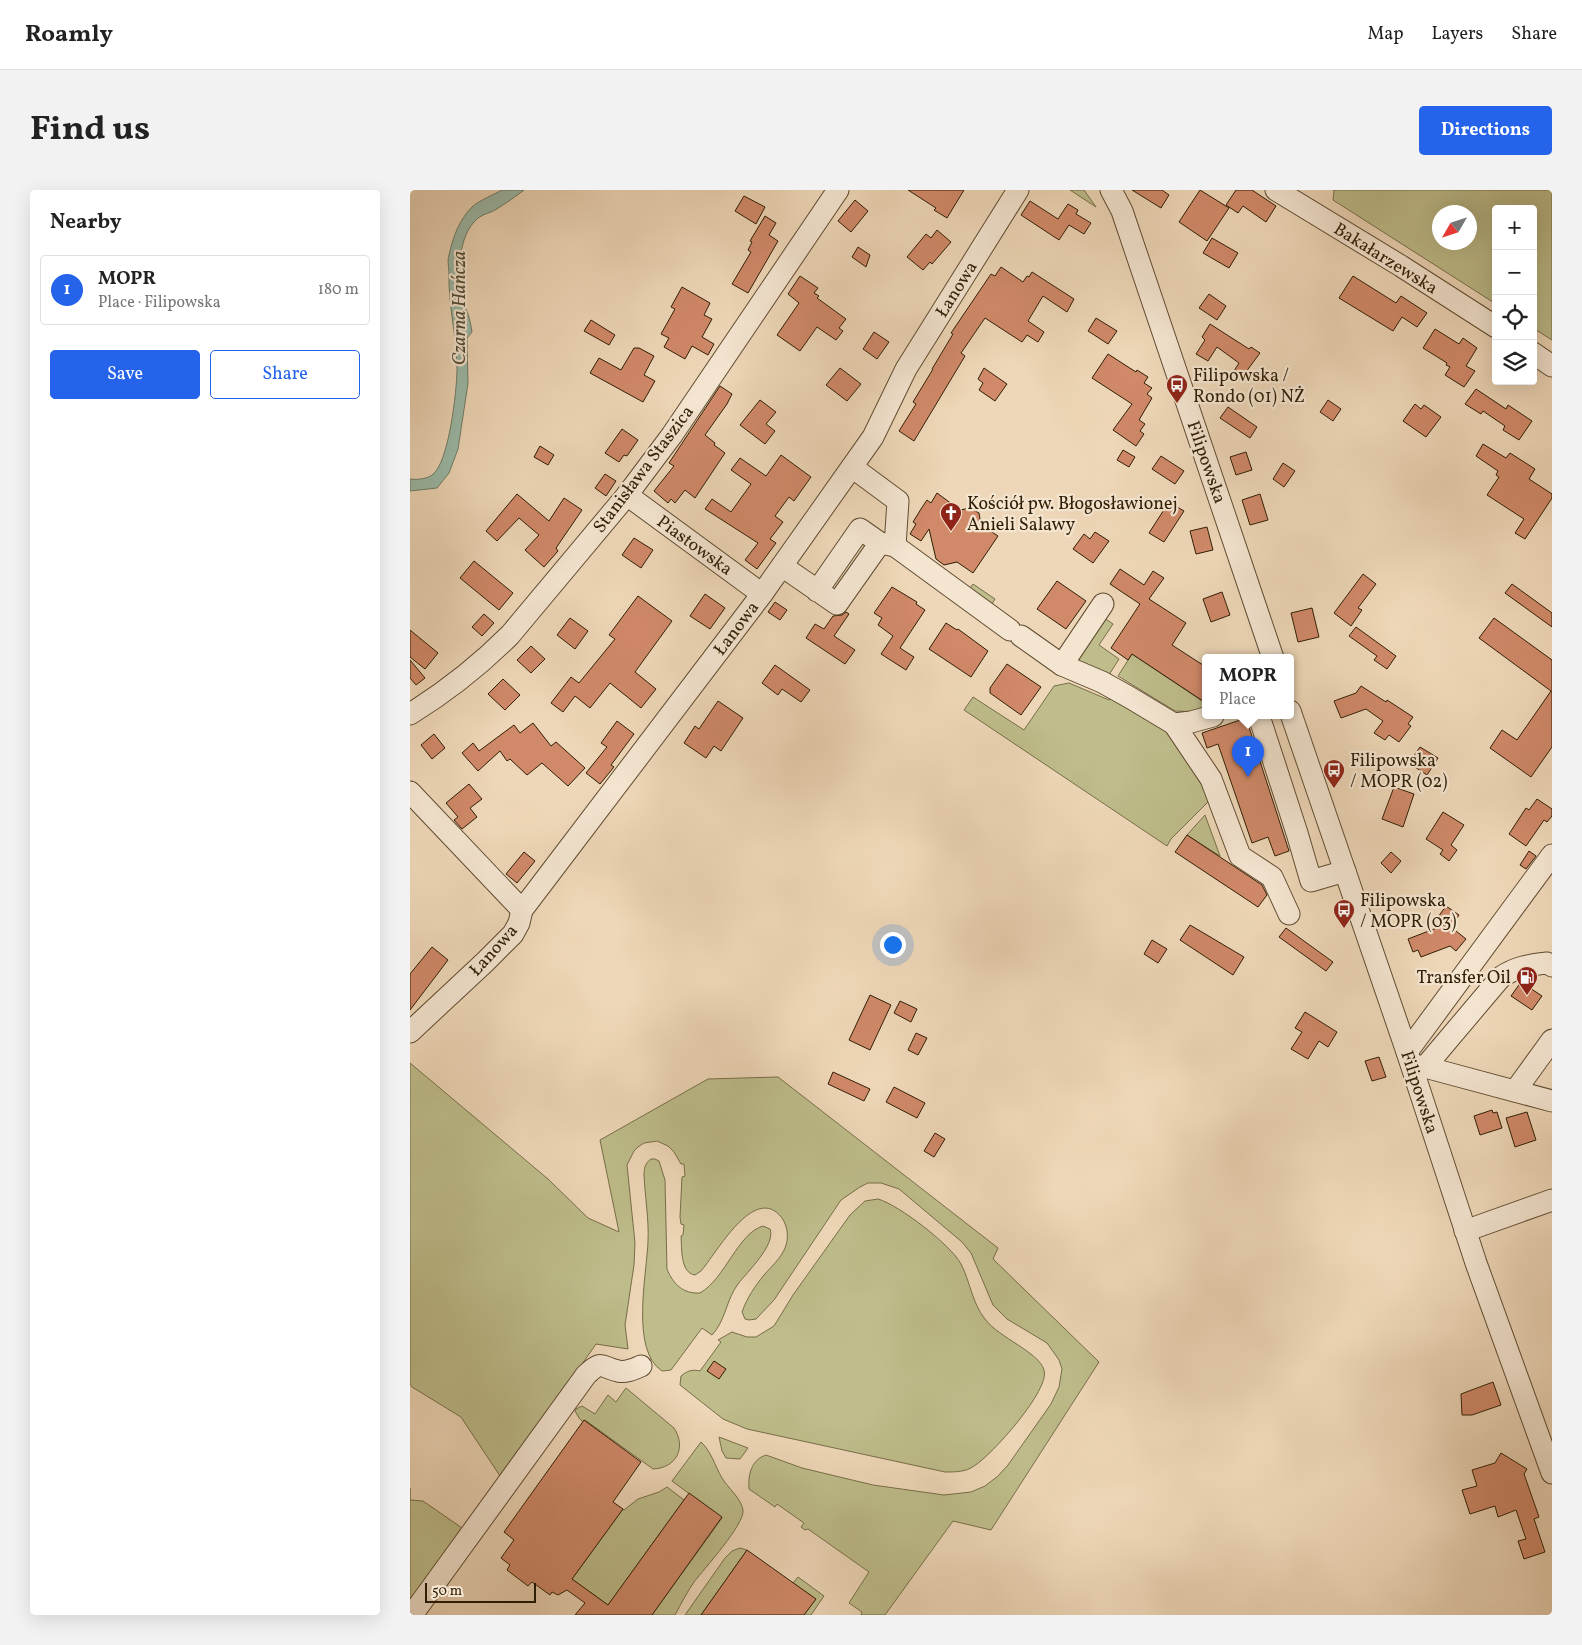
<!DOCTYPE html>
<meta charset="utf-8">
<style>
:root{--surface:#fff;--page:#f2f2f2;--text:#222;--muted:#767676;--line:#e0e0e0;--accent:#2563eb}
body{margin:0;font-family:Vollkorn,serif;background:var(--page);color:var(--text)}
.controls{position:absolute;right:15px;top:15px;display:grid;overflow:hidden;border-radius:5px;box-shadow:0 5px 20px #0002}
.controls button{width:45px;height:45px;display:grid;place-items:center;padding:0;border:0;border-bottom:1px solid var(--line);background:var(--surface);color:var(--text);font:25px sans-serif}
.compass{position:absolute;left:1022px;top:15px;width:45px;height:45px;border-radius:50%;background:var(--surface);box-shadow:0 5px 20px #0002;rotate:231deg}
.scale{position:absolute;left:15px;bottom:12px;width:111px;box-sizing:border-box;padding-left:5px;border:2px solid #301e04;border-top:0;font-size:14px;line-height:18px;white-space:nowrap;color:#301e04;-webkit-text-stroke:4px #f4e5d1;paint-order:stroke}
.you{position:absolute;left:482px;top:754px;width:18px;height:18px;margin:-12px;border:4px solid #fff;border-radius:50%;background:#1a73e8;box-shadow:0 0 0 8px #1a73e833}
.badge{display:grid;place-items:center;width:32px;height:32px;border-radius:50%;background:var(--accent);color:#fff;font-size:16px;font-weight:700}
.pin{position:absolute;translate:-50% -41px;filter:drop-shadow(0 1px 2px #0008)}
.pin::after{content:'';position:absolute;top:26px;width:18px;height:15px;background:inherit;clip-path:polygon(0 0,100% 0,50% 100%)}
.popup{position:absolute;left:792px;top:464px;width:92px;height:65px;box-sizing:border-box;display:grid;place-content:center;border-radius:5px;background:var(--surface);filter:drop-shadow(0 1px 4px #0005);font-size:16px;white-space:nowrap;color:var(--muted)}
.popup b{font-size:19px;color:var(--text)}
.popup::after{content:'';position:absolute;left:50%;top:100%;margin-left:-10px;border:10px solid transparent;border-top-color:var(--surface)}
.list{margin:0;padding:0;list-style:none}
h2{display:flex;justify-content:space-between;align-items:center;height:65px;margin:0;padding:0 20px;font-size:21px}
h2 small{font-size:16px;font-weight:400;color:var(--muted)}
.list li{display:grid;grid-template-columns:32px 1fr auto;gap:15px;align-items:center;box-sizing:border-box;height:70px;margin:0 10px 10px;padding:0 10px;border:1px solid var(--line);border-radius:5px}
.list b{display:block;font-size:19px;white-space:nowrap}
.list p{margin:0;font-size:16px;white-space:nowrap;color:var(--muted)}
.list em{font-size:16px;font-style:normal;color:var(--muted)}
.actions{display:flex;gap:10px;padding:15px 20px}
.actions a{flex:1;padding:11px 0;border:1px solid var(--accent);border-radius:5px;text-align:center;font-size:18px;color:var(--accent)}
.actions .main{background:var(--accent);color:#fff}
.icon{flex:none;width:28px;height:28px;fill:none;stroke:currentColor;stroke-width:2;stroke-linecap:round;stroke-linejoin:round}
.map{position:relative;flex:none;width:1142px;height:1425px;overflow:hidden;border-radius:5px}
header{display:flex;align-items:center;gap:30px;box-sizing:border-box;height:70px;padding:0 25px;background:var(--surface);border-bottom:1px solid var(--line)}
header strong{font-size:24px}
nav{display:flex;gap:28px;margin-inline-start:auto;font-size:18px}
.intro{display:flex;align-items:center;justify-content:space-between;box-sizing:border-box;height:120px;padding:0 30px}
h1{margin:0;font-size:35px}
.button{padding:12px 22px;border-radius:5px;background:var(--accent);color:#fff;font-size:18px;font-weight:700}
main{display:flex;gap:30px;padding:0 30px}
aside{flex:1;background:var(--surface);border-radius:5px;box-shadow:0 5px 20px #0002}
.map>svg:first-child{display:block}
.green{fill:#bebd8b;stroke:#776e48;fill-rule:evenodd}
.water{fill:#9bbaa9;stroke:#707c67}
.building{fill:#d08969;stroke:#301e04}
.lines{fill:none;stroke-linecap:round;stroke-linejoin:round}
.minor-casing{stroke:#604c31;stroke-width:23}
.minor{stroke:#f4e5d1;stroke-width:21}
.labels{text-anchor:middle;stroke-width:4.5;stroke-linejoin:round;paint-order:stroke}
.street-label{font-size:18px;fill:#301e04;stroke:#f4e5d1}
.poi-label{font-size:18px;fill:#301e04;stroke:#f4e5d1;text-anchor:start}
.water-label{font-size:19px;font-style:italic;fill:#504d36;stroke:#f4e5d1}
</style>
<header>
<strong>Roamly</strong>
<nav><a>Map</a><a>Layers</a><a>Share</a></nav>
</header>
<div class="intro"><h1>Find us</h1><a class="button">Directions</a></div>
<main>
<aside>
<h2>Nearby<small></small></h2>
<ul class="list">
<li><span class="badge">1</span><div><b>MOPR</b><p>Place · Filipowska</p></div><em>180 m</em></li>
</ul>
<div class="actions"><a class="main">Save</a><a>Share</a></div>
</aside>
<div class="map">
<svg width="1142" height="1425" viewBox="0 0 1142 1425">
<rect width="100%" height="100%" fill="#eed7b8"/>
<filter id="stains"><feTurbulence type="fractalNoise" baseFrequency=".004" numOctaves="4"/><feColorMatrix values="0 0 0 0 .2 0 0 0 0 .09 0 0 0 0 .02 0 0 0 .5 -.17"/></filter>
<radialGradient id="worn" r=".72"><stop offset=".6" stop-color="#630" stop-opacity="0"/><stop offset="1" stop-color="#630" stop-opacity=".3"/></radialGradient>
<g class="green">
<path d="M660,0H674L686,17Z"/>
<path d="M923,0H1142V150L1123,138V19H1086V114L923,10L924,1ZM1030,22H1060V52H1030Z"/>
<path d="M563,394L585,409L573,428L550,412Z"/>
<path d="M693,427L703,434L689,455L709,469L697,488L665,469Z"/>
<path d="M722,464L795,513V515L788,522L765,521L708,486Z"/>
<path d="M659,493L699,510L702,505L760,543L796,592L801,609L761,649L757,656L554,520L563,507L614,540L644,496Z"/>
<path d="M795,625L810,666L777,645Z"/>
<path d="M0,873L138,989L178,1028L209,1042L190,950L298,889L368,887L588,1058L583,1069L689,1172L581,1340L543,1331L475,1425H451L452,1422L439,1413L459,1382L398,1339L395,1340L391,1337L394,1333L367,1314L365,1317L339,1299C338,1285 341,1270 356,1265L392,1278L463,1295L534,1305L561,1302L575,1296L588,1286L598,1275L641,1214L649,1197L652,1179L649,1170L637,1153L597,1129L583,1115L561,1063L552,1052L489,999L471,993H458L450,997L431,1010L364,1110L346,1129L339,1130L335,1129L332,1122C337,1108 345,1096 354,1085C361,1077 371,1068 375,1058C379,1048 378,1037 372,1028C345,992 306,1064 291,1081L285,1085C270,1083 272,1058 271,1046L273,1045L274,1035L271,1034L270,1027L272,987L275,986L274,974H271L264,962L258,956L247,951L234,953L228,957L224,961L217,975L225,1053L224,1075L215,1135L218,1159L186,1154L92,1289L51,1227L2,1197L0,1194Z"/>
<path d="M241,969H245L249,971L255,990L257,1079C263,1094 273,1104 290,1103C315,1089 328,1043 353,1036L360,1039C366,1055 337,1082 328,1094C316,1110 316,1130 302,1145L292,1138L261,1180L252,1181C220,1160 237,1084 238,1051C239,1029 235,1007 234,985C234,979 235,973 241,969Z"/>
<path d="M468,1009C489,1015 541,1055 551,1074C560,1091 562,1113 575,1129C589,1148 629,1162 634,1180C641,1199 581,1266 564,1276C556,1282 545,1282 535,1282L337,1239L313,1229L270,1195L271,1186C277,1181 282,1179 290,1181L311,1152L308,1150L322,1142L337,1147H346L364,1136L383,1105L440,1025L455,1011Z"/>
<path d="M216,1198L264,1238C277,1258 266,1278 243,1279L175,1230L173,1232L169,1228L165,1221L166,1219L172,1216L185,1224L198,1205L206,1212Z"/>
<path d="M309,1247L338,1258L330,1269L316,1268L312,1261Z"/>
<path d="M291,1252C301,1261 305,1276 312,1288C318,1298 331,1308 333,1320C335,1334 294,1379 284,1392C277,1402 271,1414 265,1425H242L312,1328L262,1291Z"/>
<path d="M257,1297L274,1310L198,1415L162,1389L213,1319L214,1320L228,1309L249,1302Z"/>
<path d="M0,1298V1310L13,1311L55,1340L7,1408H0Z"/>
<path d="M330,1358L337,1360L291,1425H275L315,1368L322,1361Z"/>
<path d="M388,1387L414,1406L401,1425H394L405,1409L383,1393Z"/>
</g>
<path class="water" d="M92,0H114C105,7 95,14 85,20C80,23 73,24 68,28C46,47 50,83 49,109C58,119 60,129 62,142L57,148L58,193L48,259L39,283L27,298L0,301V289C6,290 17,289 22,285C39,274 47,199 47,179C47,147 38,115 39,84C39,77 37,71 39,65C43,47 49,30 62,17C70,10 83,5 92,0Z"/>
<g class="building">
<path d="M498,0H554L537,28L524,20L526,18Z"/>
<path d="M722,0H752L759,5L751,18Z"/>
<path d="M790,0L819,18L797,51L769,32Z"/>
<path d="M826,0H842L866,16L856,32L833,16L828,23L816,15Z"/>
<path d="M334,6L355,17L346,34L325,21Z"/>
<path d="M445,10L458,21L441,42L428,31Z"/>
<path d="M620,11L648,29L658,14L668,20L666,24L681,33L674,44L659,35L649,50L611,25Z"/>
<path d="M355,26L366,33L359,45L368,51L338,103L322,94L341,62L338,60L342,52L340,51Z"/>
<path d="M527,40L541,52L522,74L520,72L513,80L497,67L516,44L521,48Z"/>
<path d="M802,48L828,63L819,78L793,63Z"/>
<path d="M448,57L460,65L456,77L442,67Z"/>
<path d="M591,77L613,92L617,86L619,87L622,82L664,109L657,122L633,106L618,131L634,142L628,152L617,145L612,152L575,128L551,163L555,166L504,251L489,241L506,214L503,212L523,179H522L543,144L541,143L581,84L585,86Z"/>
<path d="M390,86L408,98L404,103L409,106L407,108L436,129L429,138L433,141L426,150L407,137L390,161L367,145L389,113L378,104Z"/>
<path d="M943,86L986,113L991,106L1017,123L1007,137L992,127L983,141L929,108Z"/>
<path d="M272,97L300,113L294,125L302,129L292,147L304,154L298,165L282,156L275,169L254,157L259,148L251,144L265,119L261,117Z"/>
<path d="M799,104L816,116L807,130L789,118Z"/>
<path d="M686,128L707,141L698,154L678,141Z"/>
<path d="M181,130L205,145L199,155L174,141Z"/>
<path d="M800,134L839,159L841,157L850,163L830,190L822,184L829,173L807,157L798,171L786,164L795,150L792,147Z"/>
<path d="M1025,139L1049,154L1053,148L1067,158L1056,176L1065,181L1054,197L1035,185L1040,177L1036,175L1037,173L1013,158Z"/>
<path d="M464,142L479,152L467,169L453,159Z"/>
<path d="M224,158H229L244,166L234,185L245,191L233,212L180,183L189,168L211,180Z"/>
<path d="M698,164L726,182L727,180L738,187L734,193L742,198L737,204L742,208L729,230L735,234L730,241L734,244L726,256L703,240L722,214L682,188Z"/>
<path d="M430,178L451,194L437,211L416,195Z"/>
<path d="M574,178L597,194L585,211L569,200L573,193L568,189Z"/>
<path d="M310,196L322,204L317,214L295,245L305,253L304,255L315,263L285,308L275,300L265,313L261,309L258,313L244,301L264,276L259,273Z"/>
<path d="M1066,199L1096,219L1098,215L1122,231L1109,250L1093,240L1095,236L1073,221L1071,224L1055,214Z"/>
<path d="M350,210L366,222L356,234L365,241L355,254L330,235Z"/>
<path d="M918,210L931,219L923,231L910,222Z"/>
<path d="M1005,214L1011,219L1014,215L1031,227L1016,247L993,231Z"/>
<path d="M818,217L847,237L840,248L810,228Z"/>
<path d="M212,239L228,250L217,266L214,265L209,272L195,263Z"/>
<path d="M1073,254L1096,268L1100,263L1125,279L1119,289L1142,304V308L1115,349L1105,343L1114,329L1077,305L1089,287L1086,285L1088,281L1066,266Z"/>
<path d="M130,256L144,265L138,275L124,267Z"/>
<path d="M713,260L725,267L719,277L707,270Z"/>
<path d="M836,262L842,280L826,285L820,267Z"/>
<path d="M371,265L401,287L384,311L379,307L365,326L373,332L360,349L366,353L347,379L335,370L348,353L295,319L302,309L321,322L341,294L321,280L330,268L356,286Z"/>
<path d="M751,266L774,281L765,294L742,279Z"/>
<path d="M873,273L885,281L874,297L863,289Z"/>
<path d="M195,284L206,291L196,306L185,298Z"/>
<path d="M527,303L550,320L560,318L569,323L571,335L588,346L563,383L547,372L534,375L526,369L519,339L511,351L500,344L506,334L503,332L511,319L517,310L521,313Z"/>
<path d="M107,304L139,331L154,308L172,320L146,358L148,361L134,377L115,360L129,345L109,328L87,351L76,341Z"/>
<path d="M850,304L858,330L840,335L832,310Z"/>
<path d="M759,312L774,321L754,352L739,343Z"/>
<path d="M797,337L803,360L786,364L780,341Z"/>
<path d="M685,342L699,351L683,373L663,359L674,344L680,349Z"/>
<path d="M224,348L243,360L231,378L212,365Z"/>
<path d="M64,371L103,403L89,420L50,388Z"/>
<path d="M710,379L734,395L743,381L754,388L739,409L776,433L762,455L796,477V513L722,464L718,470L701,458L730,414L700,394Z"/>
<path d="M953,384L966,394L948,418L952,420L941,436L924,423Z"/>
<path d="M647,391L676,411L656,439L627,419Z"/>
<path d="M1102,394L1142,423V437L1095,403Z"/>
<path d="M482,397L507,412L506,414L515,420L490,458L504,467L496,480L471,464L483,446L468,435L472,428L464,423Z"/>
<path d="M812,402L820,425L801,432L793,409Z"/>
<path d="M295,404L315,418L300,439L280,426Z"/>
<path d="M228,406L262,431L225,482L246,499L231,518L200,493L180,518L165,506L153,522L141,513L161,487L169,493L205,449L199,445Z"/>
<path d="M365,412L377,420L370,430L358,422Z"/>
<path d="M902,418L909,447L888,452L881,423Z"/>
<path d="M436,422L439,424L424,446L445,460L435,474L396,448L405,434L414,439L423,426L432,425Z"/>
<path d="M74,424L84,433L72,446L62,437Z"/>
<path d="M160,428L178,441L165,459L147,445Z"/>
<path d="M1084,428L1142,470V557L1121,587L1080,558L1092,540L1107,550L1141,501L1069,448Z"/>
<path d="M536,433L547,440L548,439L578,461L561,487L519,459Z"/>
<path d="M946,437L986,466L977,479L964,470L967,466L939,446Z"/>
<path d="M0,440L28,463L15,479L0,467Z"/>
<path d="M121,456L135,469L121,483L107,470Z"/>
<path d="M0,470L15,488L6,495L0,488Z"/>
<path d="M597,474L631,497L611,525L580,503V498Z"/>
<path d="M365,475L400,500L391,512L372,499L368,505L352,493Z"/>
<path d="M93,489L110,505L95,520L78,504Z"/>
<path d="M951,496L976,512L977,510L1003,527L998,534L1001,536L989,552L979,545L975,550L964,543L973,531L956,519L931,528L924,511L946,503Z"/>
<path d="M308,511L333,528L311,561L304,556L296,568L274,553L285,536L289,539Z"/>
<path d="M836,528L879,661L865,666L858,647L842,653L808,554L797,558L792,543Z"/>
<path d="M207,531L224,544L201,575L204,577L190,594L176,583L197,557L191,553Z"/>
<path d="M123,533L141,556L146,552L175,578L158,596L132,573L117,585L100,569L97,571L90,561L68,581L52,563L63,553L69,561L104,535L110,543Z"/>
<path d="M24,544L35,558L22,569L11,555Z"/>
<path d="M1010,557L1028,568L1017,585L999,573Z"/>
<path d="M59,594L72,609L60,618L67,627L52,639L44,630L48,627L36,613Z"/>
<path d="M984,597L1004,604L993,637L972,629Z"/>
<path d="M1127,609L1142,619V626L1137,632L1134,630L1116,656L1099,644L1116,618L1119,620Z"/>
<path d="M1033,622L1054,635L1041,655L1047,660L1039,671L1030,664L1033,660L1016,649Z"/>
<path d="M777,645L852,695L857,705L848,717L765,662Z"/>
<path d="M1119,661L1126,666L1116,679L1110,675Z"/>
<path d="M114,662L125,671L107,693L96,684Z"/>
<path d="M981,662L991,671L981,683L971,673Z"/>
<path d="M1036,716L1049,725L1041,737L1056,749L1046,761L1040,756L1011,767L1008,760L1003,762L998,749L1037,734L1028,727Z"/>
<path d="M780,735L834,767L823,785L770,750Z"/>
<path d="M876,738L923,772L916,781L869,747Z"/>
<path d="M742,750L757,759L748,773L734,764Z"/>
<path d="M22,757L38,770L0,820V784Z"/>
<path d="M1111,792L1132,806L1122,820L1101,806Z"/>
<path d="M460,805L481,815L460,860L439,850Z"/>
<path d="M490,811L507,819L501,832L484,823Z"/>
<path d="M895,822L927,842L918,857L909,851L898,869L881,859L892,842L885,838Z"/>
<path d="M506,843L517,848L508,865L498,860Z"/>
<path d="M969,867L976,887L962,891L955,871Z"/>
<path d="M423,882L460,899L454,911L418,894Z"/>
<path d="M484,897L515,913L507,928L476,912Z"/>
<path d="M1082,920L1083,923L1087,922L1092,938L1070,945L1064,926Z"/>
<path d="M1117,922L1126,950L1105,957L1096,928Z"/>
<path d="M525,943L535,949L524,967L514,961Z"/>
<path d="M304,1171L316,1179L309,1189L297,1181Z"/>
<path d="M1083,1192L1091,1215L1062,1225H1052L1051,1204Z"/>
<path d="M174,1230L231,1272L203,1312L213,1319L162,1389L198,1415L279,1303L312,1327L242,1425H165L175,1413L157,1400L148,1405L142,1402L140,1405L122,1392L118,1396L97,1380L100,1375L91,1368L104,1350L94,1342Z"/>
<path d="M1091,1263L1117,1279L1114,1284L1129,1327L1124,1329L1135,1362L1114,1369L1108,1351L1116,1349L1106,1320L1088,1327L1085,1316L1060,1324L1052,1300L1067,1296L1062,1280L1085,1273Z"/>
<path d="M337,1360L406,1409L394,1425H291Z"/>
</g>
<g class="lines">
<g class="minor-casing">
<g id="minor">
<path d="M701,0L712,21L863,468"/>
<path d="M866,0L991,76L1086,137"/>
<path d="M1123,163L1142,176"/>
<path d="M442,277L488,311L485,356"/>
<path d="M217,305L352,404"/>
<path d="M470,353L485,356L600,440"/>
<path d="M372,376L427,414L470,353L450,339L407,401"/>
<path d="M611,446L652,475L692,492L719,507L764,534L781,532L803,526"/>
<path d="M652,475L693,414"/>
<path d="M880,521L997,862L1066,1073L1142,1283"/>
<path d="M0,524C39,500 68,477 100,445L217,305L262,245L428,0"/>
<path d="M849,526L887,643L901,691L935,681"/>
<path d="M764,534L801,589L830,666L862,687L879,724"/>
<path d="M0,602L112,720"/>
<path d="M0,842L75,772L103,744L109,733L112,720L352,404L463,247L496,179L608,0"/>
<path d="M997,862L1142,665"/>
<path d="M1004,875L1015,877L1142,911"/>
<path d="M1015,877L1091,787C1106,777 1119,775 1137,773L1142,776"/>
<path d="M1105,901L1142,850"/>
<path d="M1055,1041L1142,1010"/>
<path d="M2,1425L176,1185C193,1169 190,1177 208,1181C216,1183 224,1179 231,1176"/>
</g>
</g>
<use href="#minor" class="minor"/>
</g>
<defs>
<g id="bus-pin" transform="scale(1.125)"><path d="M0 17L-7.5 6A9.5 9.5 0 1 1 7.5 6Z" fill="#8f2418" stroke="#f4e5d1"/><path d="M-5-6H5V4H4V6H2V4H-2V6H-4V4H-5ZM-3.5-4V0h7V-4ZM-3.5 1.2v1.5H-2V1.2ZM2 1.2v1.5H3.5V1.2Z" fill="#fff"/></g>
<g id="church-pin" transform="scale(1.125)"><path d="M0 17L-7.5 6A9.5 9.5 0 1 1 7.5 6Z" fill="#8f2418" stroke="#f4e5d1"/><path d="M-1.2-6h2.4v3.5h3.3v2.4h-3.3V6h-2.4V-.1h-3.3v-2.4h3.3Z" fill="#fff"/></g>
<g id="fuel-pin" transform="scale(1.125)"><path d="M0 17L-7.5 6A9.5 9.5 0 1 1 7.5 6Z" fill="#8f2418" stroke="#f4e5d1"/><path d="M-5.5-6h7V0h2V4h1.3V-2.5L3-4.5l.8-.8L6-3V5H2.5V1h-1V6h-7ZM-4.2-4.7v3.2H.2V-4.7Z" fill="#fff"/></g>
</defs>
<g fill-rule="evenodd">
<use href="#bus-pin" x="767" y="195"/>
<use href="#church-pin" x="541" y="323"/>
<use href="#bus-pin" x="924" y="580"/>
<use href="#bus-pin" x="934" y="720"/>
<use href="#fuel-pin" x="1117" y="787"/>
</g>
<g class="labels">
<g class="street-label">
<text transform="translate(976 68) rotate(32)" y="6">Bakałarzewska</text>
<text transform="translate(546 99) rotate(-58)" y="6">Łanowa</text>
<text transform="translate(797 272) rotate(71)" y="6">Filipowska</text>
<text transform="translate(233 279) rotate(-53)" y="6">Stanisława Staszica</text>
<text transform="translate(285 355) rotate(36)" y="6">Piastowska</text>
<text transform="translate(326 438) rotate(-53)" y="6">Łanowa</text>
<text transform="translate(83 760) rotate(-48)" y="6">Łanowa</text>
<text transform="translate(1010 902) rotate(72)" y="6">Filipowska</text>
</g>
<g class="poi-label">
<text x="783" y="191">Filipowska /<tspan x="783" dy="21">Rondo (01) NŻ</tspan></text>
<text x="557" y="319">Kościół pw. Błogosławionej<tspan x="557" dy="21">Anieli Salawy</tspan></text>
<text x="940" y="576">Filipowska<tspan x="940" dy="21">/ MOPR (02)</tspan></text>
<text x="950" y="716">Filipowska<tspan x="950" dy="21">/ MOPR (03)</tspan></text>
<text x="1101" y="793" text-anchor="end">Transfer Oil</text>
</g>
<g class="water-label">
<text transform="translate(48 118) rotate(-90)" y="7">Czarna Hańcza</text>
</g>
</g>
<rect width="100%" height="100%" filter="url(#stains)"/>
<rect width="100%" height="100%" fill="url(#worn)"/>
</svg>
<div class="controls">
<button>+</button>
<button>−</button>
<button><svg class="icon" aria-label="locate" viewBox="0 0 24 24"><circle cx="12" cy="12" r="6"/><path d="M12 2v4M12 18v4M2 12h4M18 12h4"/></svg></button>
<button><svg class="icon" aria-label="layers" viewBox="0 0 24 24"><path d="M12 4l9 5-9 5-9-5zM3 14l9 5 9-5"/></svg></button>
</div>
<svg class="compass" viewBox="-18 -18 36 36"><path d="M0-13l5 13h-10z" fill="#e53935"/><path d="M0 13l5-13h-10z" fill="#767676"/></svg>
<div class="scale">50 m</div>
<div class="you"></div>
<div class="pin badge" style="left:838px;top:587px">1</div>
<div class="popup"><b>MOPR</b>Place</div>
</div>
</main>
